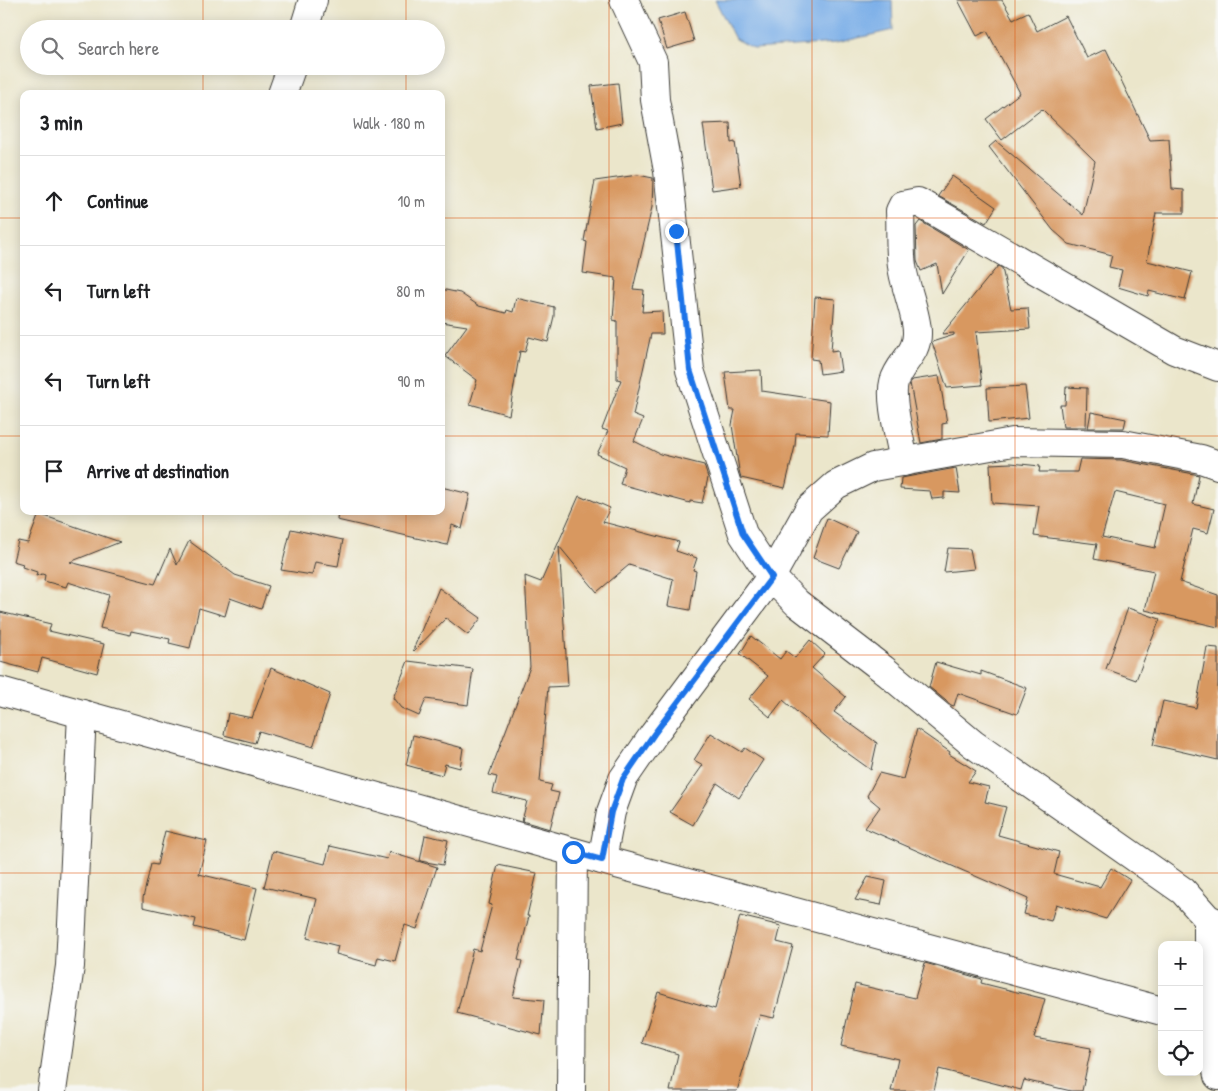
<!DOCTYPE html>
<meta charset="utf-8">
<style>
:root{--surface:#fff;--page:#f2f2f2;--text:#202124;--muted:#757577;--line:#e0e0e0}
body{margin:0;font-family:"Patrick Hand",sans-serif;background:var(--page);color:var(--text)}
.controls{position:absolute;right:15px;bottom:15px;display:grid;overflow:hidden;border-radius:10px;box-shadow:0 2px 12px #0003}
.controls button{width:45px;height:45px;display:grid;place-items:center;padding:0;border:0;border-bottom:1px solid var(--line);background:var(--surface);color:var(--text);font:25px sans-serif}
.stop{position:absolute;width:15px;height:15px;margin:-11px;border:4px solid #1a73e8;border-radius:50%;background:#fff}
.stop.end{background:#1a73e8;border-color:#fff;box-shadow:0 1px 5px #0008}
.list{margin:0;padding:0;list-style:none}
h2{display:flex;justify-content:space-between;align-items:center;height:65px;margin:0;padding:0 20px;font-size:21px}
h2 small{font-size:16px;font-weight:400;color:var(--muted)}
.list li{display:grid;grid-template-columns:32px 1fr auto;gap:15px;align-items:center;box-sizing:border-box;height:90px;padding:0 20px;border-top:1px solid var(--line)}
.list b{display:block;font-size:19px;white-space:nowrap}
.list em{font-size:16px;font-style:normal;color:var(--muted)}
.icon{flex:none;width:28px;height:28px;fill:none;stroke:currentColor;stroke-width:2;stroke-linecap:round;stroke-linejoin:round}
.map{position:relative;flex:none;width:1218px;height:1091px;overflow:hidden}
.search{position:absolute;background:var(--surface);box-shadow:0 2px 12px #0003;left:20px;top:20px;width:425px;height:55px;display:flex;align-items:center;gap:12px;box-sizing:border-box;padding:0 18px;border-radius:28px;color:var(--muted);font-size:19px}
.panel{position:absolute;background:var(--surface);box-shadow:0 2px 12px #0003;left:20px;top:90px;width:425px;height:425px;border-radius:10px}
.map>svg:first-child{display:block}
.water{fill:#7bafe8;stroke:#4c6682}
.building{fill:#d89860;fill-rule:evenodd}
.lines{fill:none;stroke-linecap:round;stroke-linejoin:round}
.minor-casing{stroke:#3b3a36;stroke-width:30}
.minor{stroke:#fff;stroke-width:28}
.route{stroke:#1a73e8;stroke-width:6}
.grid{fill:none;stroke:#de560d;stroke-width:1;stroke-opacity:0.55}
</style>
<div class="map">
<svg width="1218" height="1091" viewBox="0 0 1218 1091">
<rect width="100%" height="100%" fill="#f6f6f2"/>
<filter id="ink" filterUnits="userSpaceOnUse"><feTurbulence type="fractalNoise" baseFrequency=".02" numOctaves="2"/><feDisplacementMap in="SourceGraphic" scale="10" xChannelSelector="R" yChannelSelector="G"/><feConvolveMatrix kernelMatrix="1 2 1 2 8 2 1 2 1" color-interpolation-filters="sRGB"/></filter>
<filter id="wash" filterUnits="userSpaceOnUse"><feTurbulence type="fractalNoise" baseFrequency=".0096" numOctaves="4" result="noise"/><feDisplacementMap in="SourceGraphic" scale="20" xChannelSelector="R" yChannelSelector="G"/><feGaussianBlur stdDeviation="1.12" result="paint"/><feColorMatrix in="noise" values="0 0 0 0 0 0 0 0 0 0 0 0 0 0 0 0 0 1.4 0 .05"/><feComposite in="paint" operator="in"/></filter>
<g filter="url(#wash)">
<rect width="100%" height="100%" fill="#ebe6cb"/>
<path class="water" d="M715,0H892L893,30L836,43L754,49L735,39Z"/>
<g id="blocks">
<g class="building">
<path d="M958,0H1002L1013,19L1028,12L1037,31L1066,16L1087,58L1106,49L1150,140L1169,139L1172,189L1184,190V213H1156L1147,261L1192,272L1185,300L1149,291L1148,296L1118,287L1122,270L1109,267L1112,255L1069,244L1053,230L989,147L996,141L1083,215L1095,161L1042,109L1002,140L986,119L1020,93L987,31L977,36Z"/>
<path d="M685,12L694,41L667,49L658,20Z"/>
<path d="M618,83L622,123L597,128L591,86Z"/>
<path d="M730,123L731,143L735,142L741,186L712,190L703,124Z"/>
<path d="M638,175L653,178L652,207L633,289L644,290L642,312L662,311L663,334H651L633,415L643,419L634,441L660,454L704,465L708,478L702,503L690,501V503L620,484L625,467L597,454L608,431L602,429L621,380L617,379V321L613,320L616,278L583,273L587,242L584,241L595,181Z"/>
<path d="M952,176L996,207L986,223L938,196Z"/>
<path d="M920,221L969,250L942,294L937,264L921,271L917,261L916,226Z"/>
<path d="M998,266L1002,268L1011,309L1028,308L1030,329L976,332L982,385L947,388L932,342L954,335V333L942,334Z"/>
<path d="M441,289L460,293L479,306L506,313L507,310L513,312L516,298L554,307V316L548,342L529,337L525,352L520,351L509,415L470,404L477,380L445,356L467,326L441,322Z"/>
<path d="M815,297L835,299L831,351L838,350L841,371L820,374L818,360L811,359Z"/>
<path d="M761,370L762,391L830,401L828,435L796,433L795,446L785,488L741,478L739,470L732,425L735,410H730L725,372Z"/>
<path d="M939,376L947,423L942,424V439L921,443L910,383L912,380Z"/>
<path d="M1025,386L1029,418L989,422L987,388Z"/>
<path d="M1066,387L1087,388L1086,427H1063L1060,405H1065Z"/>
<path d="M1091,412L1126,419L1124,428H1088Z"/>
<path d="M1080,459L1121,460L1199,475L1193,504L1214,509L1208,533L1193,529L1180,582L1218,595V627L1145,610L1154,571L1094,559L1097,544L1034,536L1039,506L992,503L990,464L1011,463L1040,466L1039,472H1077ZM1115,492L1165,504L1155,548L1102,537Z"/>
<path d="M956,468L960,493L944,492V498L932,499L930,491L900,489L901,478Z"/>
<path d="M441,487L470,494L462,529L452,525L447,545L337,520L338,511H441Z"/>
<path d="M579,496L586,499L587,498L610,508L603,522L679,542L676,551L697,558L693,570L696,571L690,610L668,606L673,579L629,565L597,592L559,546L568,686L548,687L540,782L552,785L550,791L559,793L550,829L522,821L527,801L493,793L497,777L489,775L530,667L525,576L541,582Z"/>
<path d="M39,514L120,542L70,562L155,584L170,549L177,565L189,541L235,575L269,586L261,609L230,598L225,616L199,608L190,648L169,643L170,639L131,631L130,635L100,628L109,595L68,582L66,587L44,581L45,575L42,574L36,576L37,572L22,567L23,564L13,561L18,541L28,543Z"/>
<path d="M827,518L857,532L839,568L813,558Z"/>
<path d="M291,529L343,540L338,566L315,562L312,575L281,570Z"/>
<path d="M948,548L970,549L974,569L944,572Z"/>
<path d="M439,588L481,618L468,635L446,618L414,651L413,650Z"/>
<path d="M1128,608L1160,619L1136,680L1106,669Z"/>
<path d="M0,612L51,624L49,631L104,644L97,673L42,658L38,672L0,662Z"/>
<path d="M751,636L780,659L786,651L795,658L810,640L825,654L812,668L846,697L834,712L877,743L871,770L832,742L783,700L770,717L749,699L768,676L740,654Z"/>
<path d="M1207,647L1218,648V760L1153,745L1163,701L1196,708Z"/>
<path d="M408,661L473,669L468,705L426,699L419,716L401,708L393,698Z"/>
<path d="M936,662L981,675V671L1027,688L1017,714L958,693L954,706L951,705L929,687Z"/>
<path d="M271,668L330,694L313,747L259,731L255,743L224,735L228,713L252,718Z"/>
<path d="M917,729L950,752L949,754L976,771L968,782L989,787L985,802L1006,807L998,835L1059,852L1054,874L1100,887L1111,868L1130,880L1106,919L1056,904L1051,921L1024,914L1028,899L865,828L880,807L867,796L879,773L903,779Z"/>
<path d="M711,733L742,752L745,748L763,760L739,798L717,783L693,825L670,812L703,765L694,760Z"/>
<path d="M413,735L463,748L460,768L445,764L442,775L406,765Z"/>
<path d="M165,831L207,841L199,874L257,888L244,940L194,927L196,919L143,907V898L151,864L157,865Z"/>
<path d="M425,835L448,840L443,865L420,861Z"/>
<path d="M330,846L387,859L389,852L437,867L417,929L405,925L395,961L378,957L376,965L336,954L338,946L307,938L317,899L264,887L273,851L325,864Z"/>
<path d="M498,865L537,873L527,916H529L518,960L522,961L513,997L544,1000L541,1035L457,1013L473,949L480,951L492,905L489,904Z"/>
<path d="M868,877L886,881L881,905L855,900Z"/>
<path d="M740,916L781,926L777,942L793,946L774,1018L760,1015L737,1091H670L678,1054L642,1043L658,992L715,1009Z"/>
<path d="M925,963L982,979L981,983L1045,999L1034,1038L1091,1048L1082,1091H1071L1024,1080L1021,1090L939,1069L934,1091H891L898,1059L841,1046L855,984L915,998Z"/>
</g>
</g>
</g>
<g filter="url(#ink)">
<use href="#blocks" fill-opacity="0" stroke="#3b3a36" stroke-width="1"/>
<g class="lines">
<g class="minor-casing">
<g id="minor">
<path d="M624,0L653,62L655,100L668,171L690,370L743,534L771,577L797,603L883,669L973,744L1183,891L1208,919L1218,923"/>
<path d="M304,29L313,0"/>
<path d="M282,94L292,66"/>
<path d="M904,462C901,442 889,400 894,382C899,363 918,354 917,332C917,316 906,289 903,272C899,253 901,231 900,211L903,205L918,202L1174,350L1218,367"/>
<path d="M0,691L602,860L1162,1011"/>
<path d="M602,860L611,812L623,779L654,734L771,577L809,509L836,485L873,467L1013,442L1123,444L1201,459L1218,465"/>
<path d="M1208,919V1023L1218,1076"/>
<path d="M52,1091L70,966L82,714"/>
<path d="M571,1091L573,852"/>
</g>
</g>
<use href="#minor" class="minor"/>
</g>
</g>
<g class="lines" filter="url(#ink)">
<path class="route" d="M573,852L602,860L611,812L623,779L654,734L772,577L743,534L690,370L676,231"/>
</g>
<path class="grid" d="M203,0V29M406,0V29M609,0V1091M812,0V1091M1015,0V1091M203,66V94M406,66V94M0,218H24M441,218H1218M0,436H24M441,436H1218M203,511V1091M406,511V1091M0,655H1218M0,873H1218"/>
</svg>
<div class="controls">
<button>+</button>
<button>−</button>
<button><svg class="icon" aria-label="locate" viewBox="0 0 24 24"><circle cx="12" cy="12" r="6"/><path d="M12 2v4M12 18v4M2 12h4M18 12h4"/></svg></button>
</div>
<div class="stop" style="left:573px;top:852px"></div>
<div class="stop end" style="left:676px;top:231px"></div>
<div class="search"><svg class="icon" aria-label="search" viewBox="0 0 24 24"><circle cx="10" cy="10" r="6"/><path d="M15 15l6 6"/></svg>Search here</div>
<section class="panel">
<h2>3 min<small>Walk · 180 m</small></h2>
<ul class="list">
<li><svg class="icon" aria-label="ahead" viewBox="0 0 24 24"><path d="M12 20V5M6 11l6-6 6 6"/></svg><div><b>Continue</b></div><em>10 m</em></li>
<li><svg class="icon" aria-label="left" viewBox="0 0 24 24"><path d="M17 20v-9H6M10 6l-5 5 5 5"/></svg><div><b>Turn left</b></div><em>80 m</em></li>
<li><svg class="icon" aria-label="left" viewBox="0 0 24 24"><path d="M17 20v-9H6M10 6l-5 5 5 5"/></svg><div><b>Turn left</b></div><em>90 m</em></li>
<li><svg class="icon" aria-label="arrive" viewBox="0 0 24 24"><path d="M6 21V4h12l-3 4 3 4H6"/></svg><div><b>Arrive at destination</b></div></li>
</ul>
</section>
</div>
